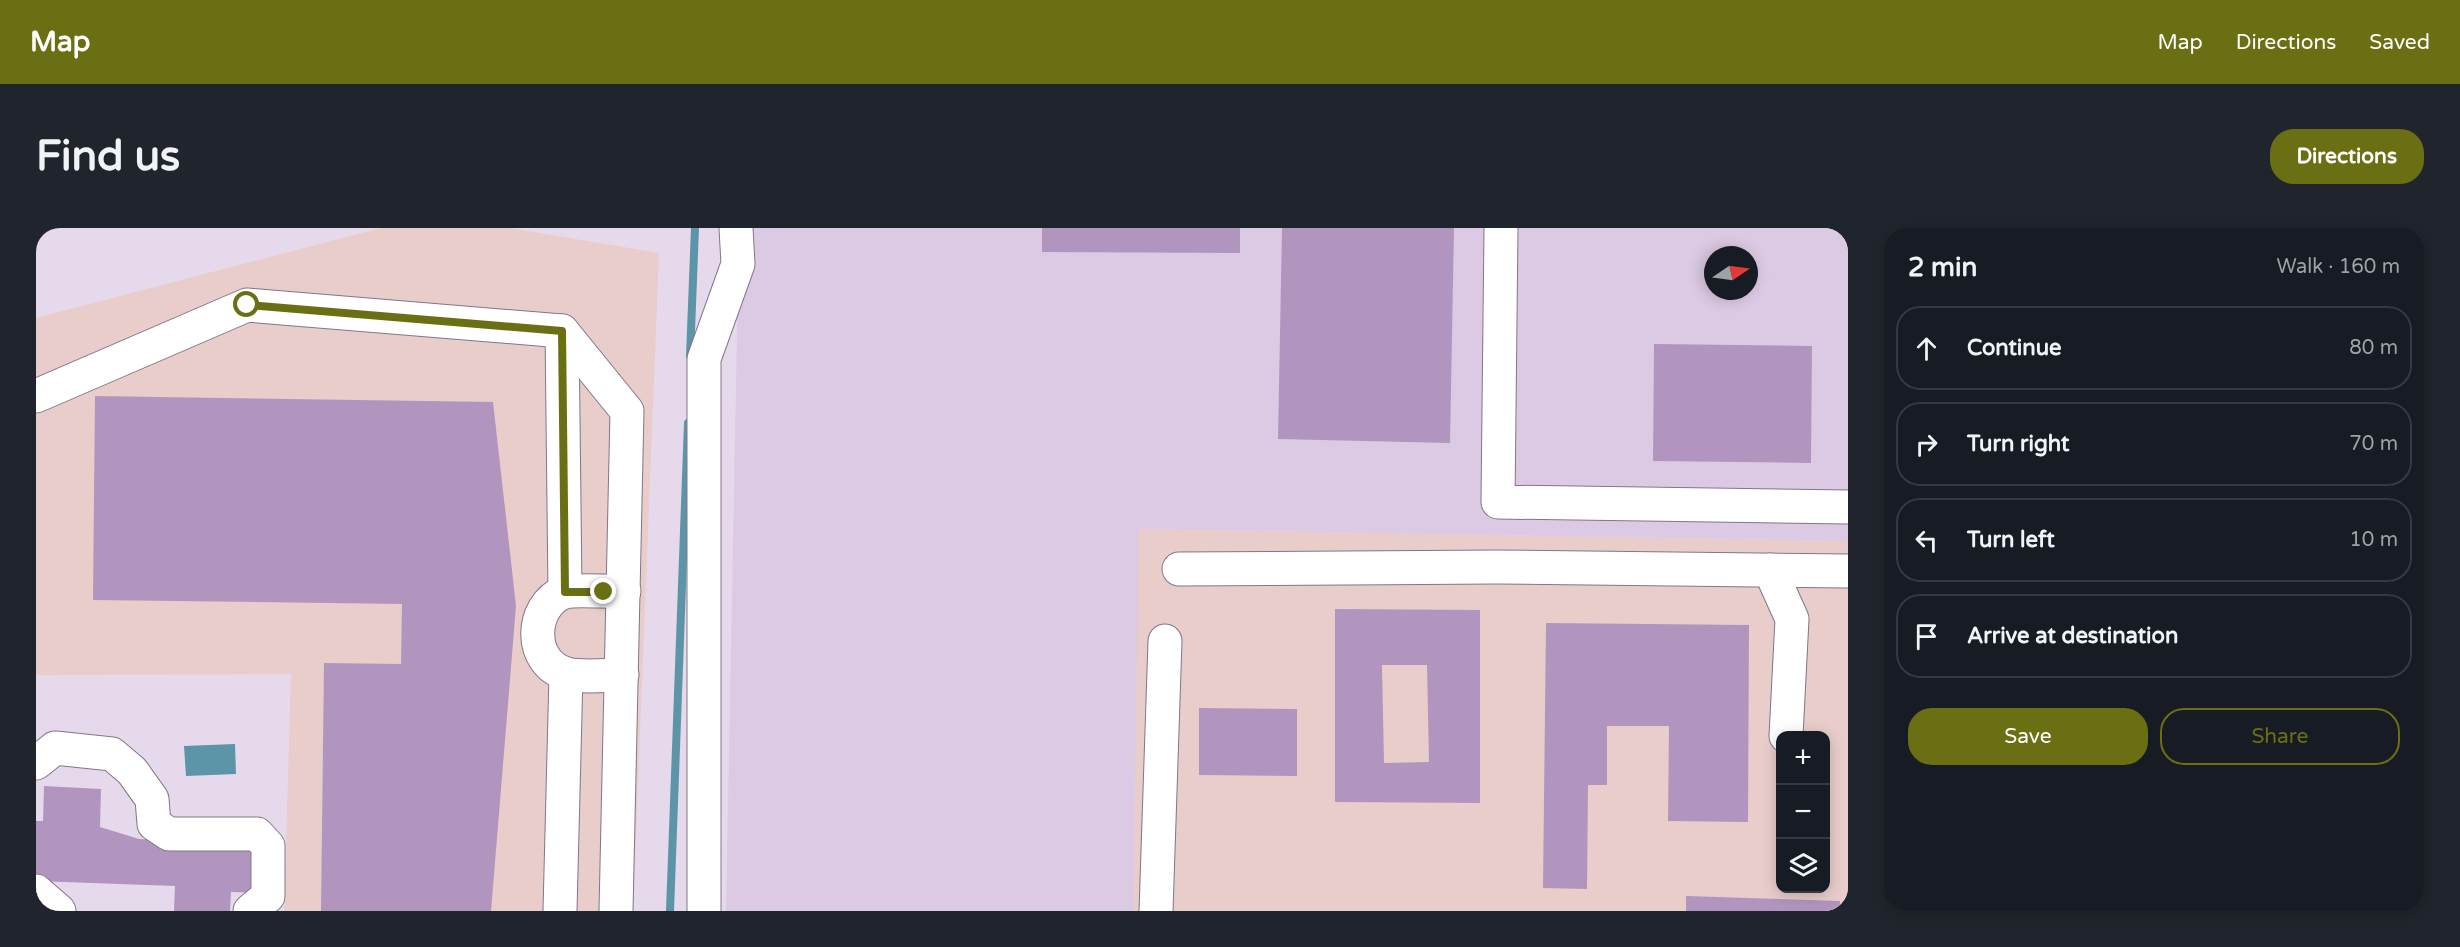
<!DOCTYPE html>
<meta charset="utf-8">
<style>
:root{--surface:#171b24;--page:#20242c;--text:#f1f3f6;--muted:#9ea1a6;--line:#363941;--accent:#6b6f13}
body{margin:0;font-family:"Varela Round",sans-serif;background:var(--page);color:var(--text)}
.controls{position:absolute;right:18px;bottom:18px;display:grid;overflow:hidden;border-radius:12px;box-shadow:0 3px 15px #0003}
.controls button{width:54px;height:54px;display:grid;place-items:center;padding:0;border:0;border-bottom:2px solid var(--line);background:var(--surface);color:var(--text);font:30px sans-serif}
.compass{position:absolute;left:1668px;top:18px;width:54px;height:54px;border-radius:50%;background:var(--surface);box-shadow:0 3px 15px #0003;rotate:77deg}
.stop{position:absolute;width:18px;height:18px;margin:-14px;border:4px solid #6b6f13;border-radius:50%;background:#fff}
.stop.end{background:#6b6f13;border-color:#fff;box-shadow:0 2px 6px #0008}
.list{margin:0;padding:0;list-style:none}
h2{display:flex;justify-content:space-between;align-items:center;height:78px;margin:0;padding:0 24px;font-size:26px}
h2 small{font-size:20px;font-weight:400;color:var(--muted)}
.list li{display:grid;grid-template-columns:39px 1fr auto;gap:18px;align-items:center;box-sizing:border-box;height:84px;margin:0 12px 12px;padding:0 12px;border:2px solid var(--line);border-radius:24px}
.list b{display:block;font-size:22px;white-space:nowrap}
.list em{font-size:20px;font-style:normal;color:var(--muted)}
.actions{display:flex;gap:12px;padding:18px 24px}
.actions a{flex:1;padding:14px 0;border:2px solid var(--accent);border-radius:24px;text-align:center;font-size:21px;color:var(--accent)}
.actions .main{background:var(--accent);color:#fff}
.icon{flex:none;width:33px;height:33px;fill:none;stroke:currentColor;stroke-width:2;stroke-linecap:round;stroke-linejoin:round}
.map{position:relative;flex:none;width:1812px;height:683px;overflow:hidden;border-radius:24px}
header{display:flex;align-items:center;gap:36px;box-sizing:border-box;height:84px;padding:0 30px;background:var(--accent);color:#fff}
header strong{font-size:28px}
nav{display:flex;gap:33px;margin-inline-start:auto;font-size:21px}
.intro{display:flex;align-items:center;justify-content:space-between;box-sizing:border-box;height:144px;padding:0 36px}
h1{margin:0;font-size:42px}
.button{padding:15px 27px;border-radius:24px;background:var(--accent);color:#fff;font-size:21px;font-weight:700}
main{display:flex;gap:36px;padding:0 36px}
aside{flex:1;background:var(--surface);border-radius:24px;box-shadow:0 3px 15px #0003}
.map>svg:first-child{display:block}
.commercial{fill:#e8cdcb;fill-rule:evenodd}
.built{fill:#dccae4;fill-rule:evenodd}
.water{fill:#5c94a8}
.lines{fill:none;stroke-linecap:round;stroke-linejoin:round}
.stream{stroke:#5c94a8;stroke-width:8}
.building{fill:#b295be;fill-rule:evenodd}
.minor-casing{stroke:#827687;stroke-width:35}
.minor{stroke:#fff;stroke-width:33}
.route{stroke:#6b6f13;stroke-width:8}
</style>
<header>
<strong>Map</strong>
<nav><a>Map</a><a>Directions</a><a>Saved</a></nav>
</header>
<div class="intro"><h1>Find us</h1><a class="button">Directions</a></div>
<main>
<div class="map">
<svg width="1812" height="683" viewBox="0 0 1812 683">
<rect width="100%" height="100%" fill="#e6d9ec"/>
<g class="commercial">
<path d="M345,0H474L623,25L597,683H248L255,446L0,447V90Z"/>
<path d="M1102,301L1812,313V683H1097ZM1744,508H1790V660H1744Z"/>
</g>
<path class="built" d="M703,0H1812V313L1103,301L1097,683H690ZM1677,27H1713V63H1677Z"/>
<path class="water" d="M199,516L200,546L150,548L148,518Z"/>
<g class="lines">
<g class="stream">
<path d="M654,128L659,0"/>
<path d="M634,683L652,195"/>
</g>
</g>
<g class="building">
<path d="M1006,0H1204V25L1006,24Z"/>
<path d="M1246,0H1418L1414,215L1242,211Z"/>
<path d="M1618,116L1776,118L1775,235L1617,233Z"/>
<path d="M59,168L457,174L480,378L455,683H285L288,435L365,436L366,376L57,372Z"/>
<path d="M1299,381L1444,382V575L1299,574ZM1346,437H1391L1393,534L1348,535Z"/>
<path d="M1510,395L1713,397L1712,594L1632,593L1633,498H1571V557H1552L1551,661L1507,660Z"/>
<path d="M1163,480L1261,481V548L1163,547Z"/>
<path d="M8,558L65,561L64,599L103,611L224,617L226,665L195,664L194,683H138L139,658L0,653V593H7Z"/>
<path d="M1650,668L1804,673V683H1650Z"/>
</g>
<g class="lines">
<g class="minor-casing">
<g id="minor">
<path d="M1465,0L1462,274L1812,279"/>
<path d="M526,103L529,364"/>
<path d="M0,168L211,77L526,103L591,183L580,683"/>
<path d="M1143,341L1461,339L1812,343"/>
<path d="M1734,342L1756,391L1750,508"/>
<path d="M586,447C569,447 547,450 531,446C492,436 493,378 528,364C538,361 575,364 588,363"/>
<path d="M0,535L19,520L76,526L96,543L116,571L118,596L133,606H221L232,618V668L214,683"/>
<path d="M0,663L23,683"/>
<path d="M524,683L530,446"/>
<path d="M668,683V131L702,36L700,0"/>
<path d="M1120,683L1129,413"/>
</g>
</g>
<use href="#minor" class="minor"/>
</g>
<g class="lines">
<path class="route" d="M211,77L526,103L529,364H568"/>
</g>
</svg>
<div class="controls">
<button>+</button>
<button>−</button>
<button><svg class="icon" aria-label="layers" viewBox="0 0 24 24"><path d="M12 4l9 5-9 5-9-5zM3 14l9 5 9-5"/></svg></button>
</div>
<svg class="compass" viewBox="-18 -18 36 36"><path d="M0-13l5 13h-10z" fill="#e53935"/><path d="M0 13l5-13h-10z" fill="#9ea1a6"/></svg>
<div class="stop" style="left:211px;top:77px"></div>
<div class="stop end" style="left:568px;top:364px"></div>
</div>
<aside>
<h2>2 min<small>Walk · 160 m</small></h2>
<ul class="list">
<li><svg class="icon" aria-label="ahead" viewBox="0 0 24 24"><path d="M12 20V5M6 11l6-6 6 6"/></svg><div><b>Continue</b></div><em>80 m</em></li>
<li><svg class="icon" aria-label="right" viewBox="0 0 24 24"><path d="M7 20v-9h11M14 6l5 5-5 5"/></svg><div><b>Turn right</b></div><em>70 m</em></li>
<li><svg class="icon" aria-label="left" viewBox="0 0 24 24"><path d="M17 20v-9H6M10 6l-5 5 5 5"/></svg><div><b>Turn left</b></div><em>10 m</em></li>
<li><svg class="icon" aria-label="arrive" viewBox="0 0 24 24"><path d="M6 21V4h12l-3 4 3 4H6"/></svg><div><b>Arrive at destination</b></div></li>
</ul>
<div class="actions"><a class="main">Save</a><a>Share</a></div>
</aside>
</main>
